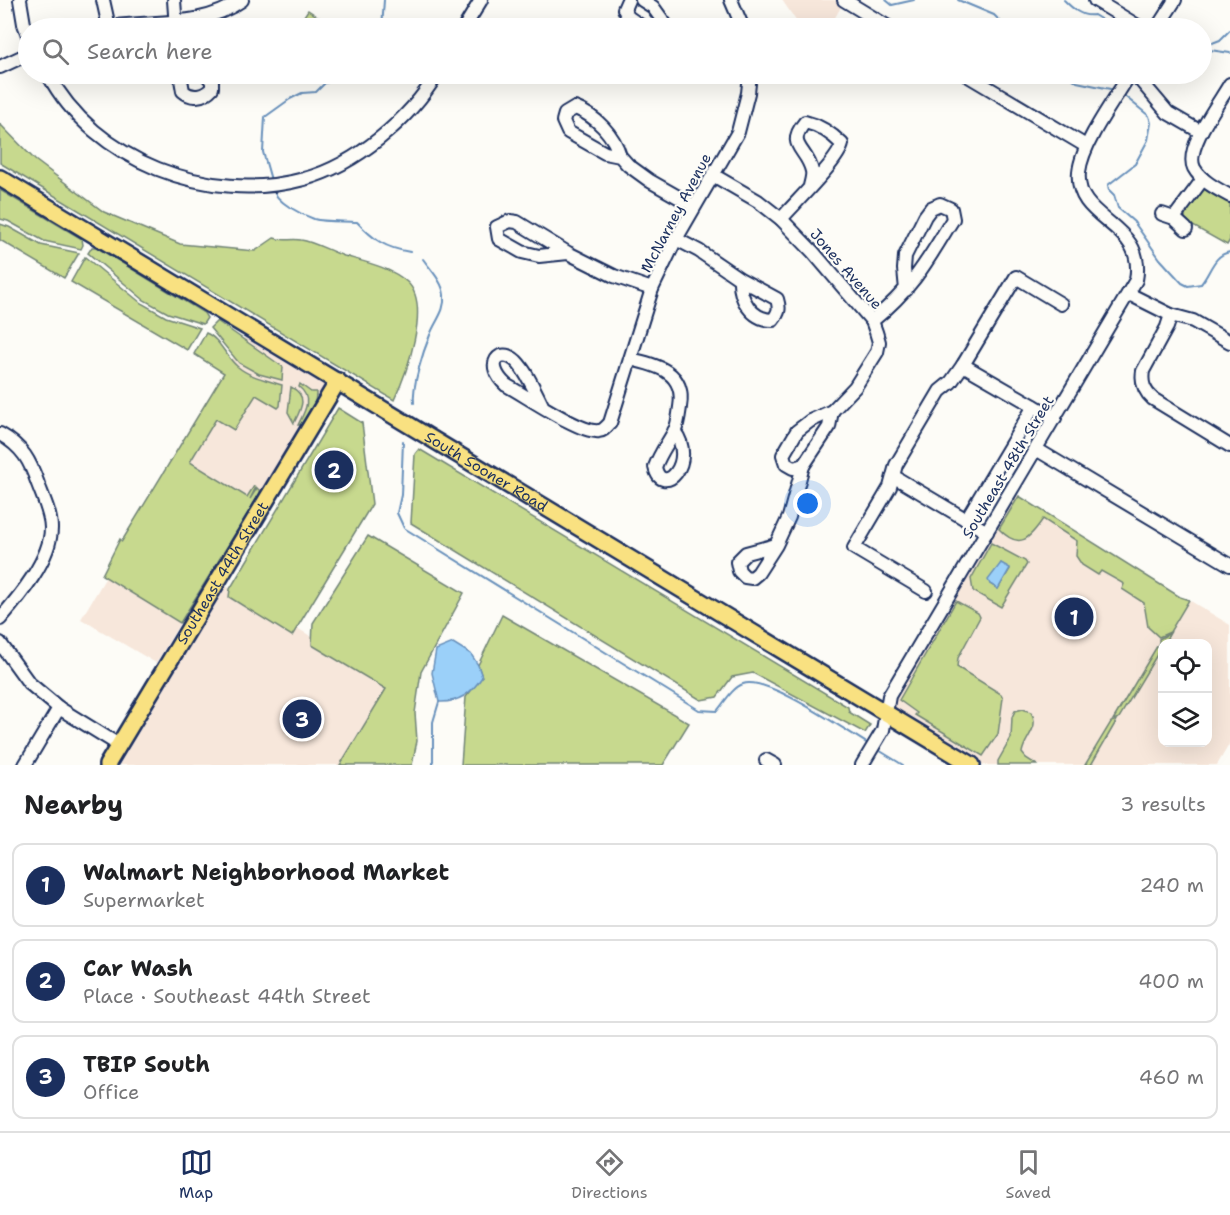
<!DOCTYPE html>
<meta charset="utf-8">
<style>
:root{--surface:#fff;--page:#f6f6f6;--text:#202124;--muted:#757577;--line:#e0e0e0;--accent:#1b2f5e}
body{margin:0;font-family:"Shantell Sans",sans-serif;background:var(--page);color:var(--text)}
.controls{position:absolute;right:18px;bottom:18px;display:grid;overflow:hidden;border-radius:12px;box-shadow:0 6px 24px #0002}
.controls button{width:54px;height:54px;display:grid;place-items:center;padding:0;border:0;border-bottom:2px solid var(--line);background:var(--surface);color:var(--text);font:30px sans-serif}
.you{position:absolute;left:808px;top:504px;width:21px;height:21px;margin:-15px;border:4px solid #fff;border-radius:50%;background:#1a73e8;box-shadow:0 0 0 9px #1a73e833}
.badge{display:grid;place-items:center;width:39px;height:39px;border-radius:50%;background:var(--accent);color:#fff;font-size:20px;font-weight:700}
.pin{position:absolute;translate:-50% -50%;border:3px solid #fff;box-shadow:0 2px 6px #0006}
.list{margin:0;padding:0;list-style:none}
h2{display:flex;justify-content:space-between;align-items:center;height:78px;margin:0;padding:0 24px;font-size:26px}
h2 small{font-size:20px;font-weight:400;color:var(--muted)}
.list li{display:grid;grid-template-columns:39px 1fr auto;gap:18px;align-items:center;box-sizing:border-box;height:84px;margin:0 12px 12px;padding:0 12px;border:2px solid var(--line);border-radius:12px}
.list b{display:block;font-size:22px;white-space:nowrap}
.list p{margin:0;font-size:20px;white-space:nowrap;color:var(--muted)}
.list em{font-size:20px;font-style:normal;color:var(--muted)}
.icon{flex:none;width:33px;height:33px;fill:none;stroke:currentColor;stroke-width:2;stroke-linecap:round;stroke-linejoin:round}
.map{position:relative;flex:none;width:1230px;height:765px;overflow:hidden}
.search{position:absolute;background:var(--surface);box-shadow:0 6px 24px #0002;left:18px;right:18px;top:18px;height:66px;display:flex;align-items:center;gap:15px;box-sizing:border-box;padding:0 21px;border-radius:33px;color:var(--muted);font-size:22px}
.sheet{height:366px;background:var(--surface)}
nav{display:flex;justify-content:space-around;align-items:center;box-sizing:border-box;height:84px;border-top:2px solid var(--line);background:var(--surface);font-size:16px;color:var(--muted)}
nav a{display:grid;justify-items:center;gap:3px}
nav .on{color:var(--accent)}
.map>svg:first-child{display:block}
.built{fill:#f7e7db;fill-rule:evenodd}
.green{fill:#c7d98e;stroke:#718476;stroke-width:1.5;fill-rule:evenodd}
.water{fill:#9bd0f9;stroke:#6890bb;stroke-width:1.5}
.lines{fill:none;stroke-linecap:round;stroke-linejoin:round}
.stream{stroke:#6890bb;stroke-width:2}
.minor-casing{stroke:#1b2f5e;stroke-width:16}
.major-casing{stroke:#1b2f5e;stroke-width:20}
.minor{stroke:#fdfcf7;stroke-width:12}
.major{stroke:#f9e181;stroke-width:15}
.labels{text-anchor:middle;stroke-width:4.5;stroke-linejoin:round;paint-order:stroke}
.street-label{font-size:15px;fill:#1b2f5e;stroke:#fdfcf7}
</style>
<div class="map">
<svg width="1230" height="765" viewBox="0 0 1230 765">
<rect width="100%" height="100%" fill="#fdfcf7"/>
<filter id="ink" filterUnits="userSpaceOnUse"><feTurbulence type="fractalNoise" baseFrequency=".0167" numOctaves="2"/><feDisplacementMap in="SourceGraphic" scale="12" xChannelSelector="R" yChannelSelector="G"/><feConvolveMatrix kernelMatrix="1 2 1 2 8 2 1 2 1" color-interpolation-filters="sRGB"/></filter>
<g filter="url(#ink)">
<g class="built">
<path d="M782,0H845L829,28H801Z"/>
<path d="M251,328L338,381L261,509L172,457Z"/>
<path d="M1011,491L1180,597L1189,600L1230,625V743L1217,765H972L886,713ZM1162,644H1208V742H1162Z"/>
<path d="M106,577L180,623L156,663L81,619Z"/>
<path d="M226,586L390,683L340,765H119Z"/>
</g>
<g class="green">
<path d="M308,10L323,20L318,28H296Z"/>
<path d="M0,124L35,160L104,212L180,244L255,251L274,238C284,242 291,238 301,240C314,242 330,251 344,256C365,262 390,267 407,282C432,304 406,375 394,400L0,163Z"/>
<path d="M1205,186L1230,201V240L1227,245L1193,226L1185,218V213Z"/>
<path d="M0,190L82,239L83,245L81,249L44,241L8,221L0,219Z"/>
<path d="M0,224L9,227L41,245L79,253L64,278L0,240Z"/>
<path d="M92,247H96L204,313L207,318L203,324L168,313L144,300L88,253Z"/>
<path d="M85,257L141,303L166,317L200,328L187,350L71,282Z"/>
<path d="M217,321L283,367L282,380L259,374L239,363L210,328Z"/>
<path d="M206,333C220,338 226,358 238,367C250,377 267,380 282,385L280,406L278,408L256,395L234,430L216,419L190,462L247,497L254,486L256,487L250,499L257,488L261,492L180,623L102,575L120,539L122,541L224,373L194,354Z"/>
<path d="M300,384L311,392H316C317,404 308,416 300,425H298C305,411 313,398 299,387Z"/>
<path d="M291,387C309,396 301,409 294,423L288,412Z"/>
<path d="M338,408L362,423L372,504L292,636L229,597L230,589Z"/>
<path d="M419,449L848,707L849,712L870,725L865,733L753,673L732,677L717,697L701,700L411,523L415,454Z"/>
<path d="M1019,496L1180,597L1189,600L1170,632L1159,637L1148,627L1144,603L1122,589L1124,584L1101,571L1098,575L1082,565L1076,556L1077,541L1043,519C1030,538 1020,551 999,529Z"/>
<path d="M368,536L464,593L421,672L415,713L417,741L412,765H340L386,689L312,645L313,623Z"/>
<path d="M991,543L1025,561L1027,564L1001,607L973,591L971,579ZM1001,563L1010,569L998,589L990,584Z"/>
<path d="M956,601L978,613L980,617L958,658L957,667L1001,694L1003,698L998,734L983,756L915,715L917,713L899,700Z"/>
<path d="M502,615L689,723L663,765H461L466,697L482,677L478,665Z"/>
<path d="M1170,633L1119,718L1113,720L1159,643V639Z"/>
<path d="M1023,709L1031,712C1041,728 1024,737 1022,753L1026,758L1037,765H998V761L1011,738L1012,717L1015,711Z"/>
<path d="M1117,720L1091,765H1085L1111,722Z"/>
</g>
<g class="water">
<path d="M1001,563L1010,568L998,589L990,584L988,580Z"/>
<path d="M453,643L471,654L478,665L482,677C472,693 459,703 439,702L432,673L436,650Z"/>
</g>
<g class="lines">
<g class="stream">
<path d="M886,0L892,5L914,0"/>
<path d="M958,0L994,15L1007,28"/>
<path d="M1064,0C1072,8 1081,17 1094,15L1115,28"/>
<path d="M382,28L384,0"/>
<path d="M1208,45L1210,50L1230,53"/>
<path d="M1202,47L1220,40L1230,30"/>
<path d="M1067,74L1077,82L1115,90"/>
<path d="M1122,94L1149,116L1151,123L1148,140L1135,164L1108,185L1109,190L1114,195L1118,208L1134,222L1160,259L1182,283L1188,286L1201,284C1211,272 1213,255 1230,252"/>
<path d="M271,180L263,152L265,117L290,99L302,93L316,92L325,83L352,74"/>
<path d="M273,189C276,202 300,214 314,219C324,222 345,221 357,222C374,240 385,248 410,252"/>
<path d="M414,403C412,386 423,352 430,335C435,321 446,311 444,295C443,282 430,269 423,259"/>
<path d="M403,441L401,495L397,513L404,528L699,710L717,711C724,703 732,688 743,684C767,675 846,731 870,745"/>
<path d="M877,749L903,765"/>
<path d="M433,765V722L439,702"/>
</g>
<g class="minor-casing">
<g id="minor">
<path d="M20,0L24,24L28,35"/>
<path d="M103,0L109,27"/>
<path d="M174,0L176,28"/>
<path d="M628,0L624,9L628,17L644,28"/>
<path d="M642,0L653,7L668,28"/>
<path d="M731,0L743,28"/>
<path d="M844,0L890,28"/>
<path d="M1095,0L1141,28"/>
<path d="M101,28C149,19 200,30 242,0"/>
<path d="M464,28L481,0"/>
<path d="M1157,28L1175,0"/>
<path d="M0,67L28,54"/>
<path d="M48,74C94,161 209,205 304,179C356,165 410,119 437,74"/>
<path d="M180,74L183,91C192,99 204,97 212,88V81L206,74"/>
<path d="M965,74L1086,146"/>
<path d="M1135,74L1168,113L1201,132"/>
<path d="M1230,84C1220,102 1184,148 1194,168C1201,181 1217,189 1230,196"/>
<path d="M620,156C614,135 596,116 575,108L565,114L563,121L568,132L605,153L620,156L628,165L650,181L694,206"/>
<path d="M713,175L758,201L781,219L813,252L872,321L876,332L879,342L877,352L855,387L832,411L810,421L797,431L783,455L786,464L793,468L803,466L789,517L776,545L746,553L737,562L739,571L745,577L752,578L758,573L776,545"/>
<path d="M1162,214L1174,218L1186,229"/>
<path d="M1174,218L1203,179"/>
<path d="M781,219C793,205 840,159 842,144C832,134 818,125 805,122C785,146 807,148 812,171C813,175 811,182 810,186"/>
<path d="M676,239L699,251L740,279C739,298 751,320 773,320C779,312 780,309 777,299L740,279"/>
<path d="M568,253L517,222L510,221L497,227L499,239L522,252L539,256L568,253L614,276L652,289"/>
<path d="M1129,294L1171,315L1193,321L1230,342"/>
<path d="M1171,315L1167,327L1143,371C1141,383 1144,391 1153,399L1230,446"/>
<path d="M872,321C909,291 924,267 948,227L953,219L951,209L940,204L931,208L925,216L905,256L904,269L906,290"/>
<path d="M630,359C657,365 686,372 680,407C679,414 678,424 675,430C668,443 660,453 655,467C662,499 698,462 674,431"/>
<path d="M963,365L1055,418"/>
<path d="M542,405C535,391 527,372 516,361C500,346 483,364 506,385C525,395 581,434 599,431C603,431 606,427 610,423L652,289L676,239L738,132L748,93L750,74"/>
<path d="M0,434C23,447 30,461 38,484C43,497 51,514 51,528C51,559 19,597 0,619"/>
<path d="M1036,449L1230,565"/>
<path d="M803,466L829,427L832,411"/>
<path d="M893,476L896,465L940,391L951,382L963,365L1016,277L1061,304"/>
<path d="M966,520L1034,406"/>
<path d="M926,591L854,548L890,487L893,476L987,532"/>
<path d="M0,643L29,683L59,708L119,745"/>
<path d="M766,760L775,765"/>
<path d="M25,765L59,708"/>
<path d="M862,765L883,730L889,696L1136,280C1147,221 1074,223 1079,172C1082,143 1115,99 1130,74"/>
</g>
</g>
<g class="major-casing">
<g id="major">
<path id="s1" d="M0,178L972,765"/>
<path id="s2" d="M107,765L338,381"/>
</g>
</g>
<use href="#minor" class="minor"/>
<use href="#major" class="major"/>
</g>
</g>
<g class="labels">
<g class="street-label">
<text transform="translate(676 213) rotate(-62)" y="5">McNarney Avenue</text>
<text transform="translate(846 269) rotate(49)" y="5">Jones Avenue</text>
<text transform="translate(1008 467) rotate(-59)" y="5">Southeast 48th Street</text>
<text dy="5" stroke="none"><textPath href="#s1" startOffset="568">South Sooner Road</textPath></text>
<text dy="5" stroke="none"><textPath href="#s2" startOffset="224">Southeast 44th Street</textPath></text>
</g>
</g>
</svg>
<div class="controls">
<button><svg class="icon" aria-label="locate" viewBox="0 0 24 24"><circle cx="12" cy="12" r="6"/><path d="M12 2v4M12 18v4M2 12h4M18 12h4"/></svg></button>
<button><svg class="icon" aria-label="layers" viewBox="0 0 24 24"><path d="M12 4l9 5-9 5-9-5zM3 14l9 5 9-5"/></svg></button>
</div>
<div class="you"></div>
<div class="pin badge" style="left:1074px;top:617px">1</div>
<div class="pin badge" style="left:334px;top:470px">2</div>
<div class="pin badge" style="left:302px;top:719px">3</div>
<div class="search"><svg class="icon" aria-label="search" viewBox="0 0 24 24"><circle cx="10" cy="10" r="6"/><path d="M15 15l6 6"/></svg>Search here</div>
</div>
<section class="sheet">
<h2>Nearby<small>3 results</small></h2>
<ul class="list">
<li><span class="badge">1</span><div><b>Walmart Neighborhood Market</b><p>Supermarket</p></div><em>240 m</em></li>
<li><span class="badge">2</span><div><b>Car Wash</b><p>Place · Southeast 44th Street</p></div><em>400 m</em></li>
<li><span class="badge">3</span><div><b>TBIP South</b><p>Office</p></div><em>460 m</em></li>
</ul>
</section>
<nav>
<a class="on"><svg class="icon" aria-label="map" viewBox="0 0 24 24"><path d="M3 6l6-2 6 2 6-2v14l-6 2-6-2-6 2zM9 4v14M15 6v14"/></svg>Map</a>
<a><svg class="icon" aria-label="directions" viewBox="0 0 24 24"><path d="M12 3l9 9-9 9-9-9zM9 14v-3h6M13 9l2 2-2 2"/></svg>Directions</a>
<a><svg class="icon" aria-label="saved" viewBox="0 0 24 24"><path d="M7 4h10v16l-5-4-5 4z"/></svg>Saved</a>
</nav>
